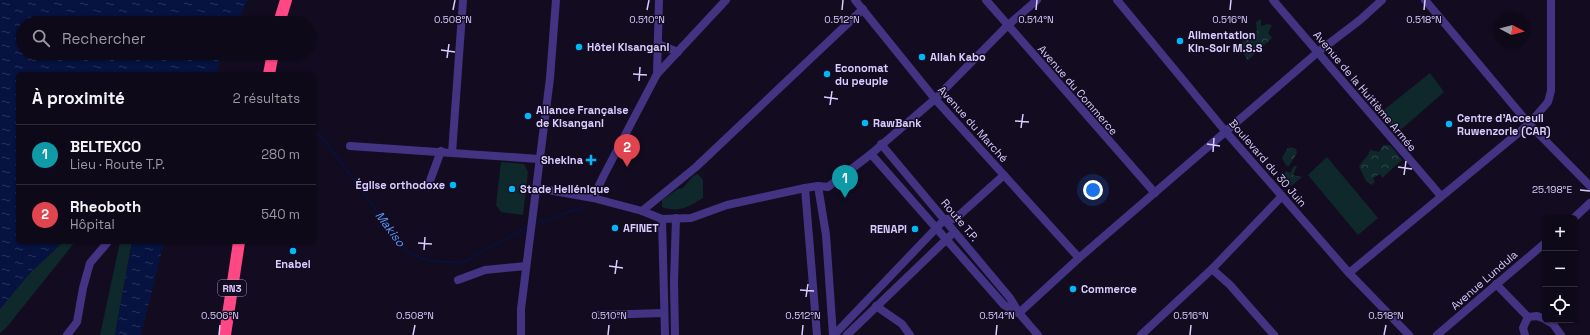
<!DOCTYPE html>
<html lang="fr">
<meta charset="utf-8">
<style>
:root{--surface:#0e0919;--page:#171222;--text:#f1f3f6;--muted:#9b9aa2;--line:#2e2a38;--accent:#00b8f7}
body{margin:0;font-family:"Space Grotesk",sans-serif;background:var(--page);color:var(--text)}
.controls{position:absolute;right:12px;bottom:12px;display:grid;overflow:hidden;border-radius:6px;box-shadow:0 1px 3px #0004}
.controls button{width:36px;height:36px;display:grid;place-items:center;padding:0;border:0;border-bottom:1px solid var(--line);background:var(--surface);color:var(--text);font:20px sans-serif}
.compass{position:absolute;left:1494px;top:12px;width:36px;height:36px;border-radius:50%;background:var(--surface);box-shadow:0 1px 3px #0004;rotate:97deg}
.you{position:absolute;left:1093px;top:190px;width:14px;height:14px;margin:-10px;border:3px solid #fff;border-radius:50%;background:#1a73e8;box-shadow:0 0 0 6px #1a73e833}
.badge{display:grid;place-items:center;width:26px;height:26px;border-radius:50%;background:var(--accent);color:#fff;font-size:13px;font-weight:700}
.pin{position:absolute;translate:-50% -33px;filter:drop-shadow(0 1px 2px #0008)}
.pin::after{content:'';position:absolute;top:21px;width:14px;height:12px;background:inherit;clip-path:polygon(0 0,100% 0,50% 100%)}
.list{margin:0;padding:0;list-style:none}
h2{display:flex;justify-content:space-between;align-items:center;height:52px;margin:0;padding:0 16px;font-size:17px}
h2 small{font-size:13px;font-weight:400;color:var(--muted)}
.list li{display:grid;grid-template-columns:26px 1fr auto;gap:12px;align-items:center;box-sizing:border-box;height:60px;padding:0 16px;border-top:1px solid var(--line)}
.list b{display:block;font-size:15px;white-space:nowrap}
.list p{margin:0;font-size:13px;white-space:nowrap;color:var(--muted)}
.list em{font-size:13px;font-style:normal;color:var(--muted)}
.icon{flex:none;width:22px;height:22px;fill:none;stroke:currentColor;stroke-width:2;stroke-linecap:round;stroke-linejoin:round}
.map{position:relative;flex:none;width:1590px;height:335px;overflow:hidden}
.search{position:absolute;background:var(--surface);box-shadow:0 1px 3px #0004;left:16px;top:16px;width:300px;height:44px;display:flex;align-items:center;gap:10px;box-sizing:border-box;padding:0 14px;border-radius:22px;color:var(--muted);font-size:15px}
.panel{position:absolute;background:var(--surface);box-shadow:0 1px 3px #0004;left:16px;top:72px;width:300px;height:172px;border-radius:6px}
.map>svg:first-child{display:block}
.green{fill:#0e282b}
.forest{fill:url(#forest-crowns)}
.water{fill:url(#water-ripples)}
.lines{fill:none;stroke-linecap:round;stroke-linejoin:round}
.stream{stroke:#06123f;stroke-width:1.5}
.minor{stroke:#433483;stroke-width:8}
.highway{stroke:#ff4783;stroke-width:12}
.ticks{fill:none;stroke:#d9ccff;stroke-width:1.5}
.poi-dot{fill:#00b8f7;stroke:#130c21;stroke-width:1.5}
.labels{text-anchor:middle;stroke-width:3;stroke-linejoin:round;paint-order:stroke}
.shield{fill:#130c21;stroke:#9e92bc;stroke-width:1}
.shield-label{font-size:10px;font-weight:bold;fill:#d9ccff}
.poi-label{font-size:11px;font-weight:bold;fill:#d9ccff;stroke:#130c21;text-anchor:start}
.street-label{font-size:11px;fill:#d9ccff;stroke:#130c21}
.water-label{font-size:12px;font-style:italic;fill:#5a99ff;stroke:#130c21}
.ticks-label{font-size:10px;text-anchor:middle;fill:#d9ccff;stroke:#130c21;stroke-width:3;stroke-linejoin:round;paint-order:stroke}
</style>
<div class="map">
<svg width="1590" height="335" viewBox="0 0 1590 335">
<defs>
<pattern id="forest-crowns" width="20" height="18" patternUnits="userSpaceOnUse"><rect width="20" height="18" fill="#0e282b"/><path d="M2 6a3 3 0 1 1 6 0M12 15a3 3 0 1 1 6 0" fill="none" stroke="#30464b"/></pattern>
<pattern id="water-ripples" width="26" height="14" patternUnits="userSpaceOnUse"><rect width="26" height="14" fill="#06123f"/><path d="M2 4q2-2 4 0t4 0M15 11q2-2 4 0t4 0" fill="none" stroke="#2a335c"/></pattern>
</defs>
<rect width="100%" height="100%" fill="#130c21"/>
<g class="green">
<path d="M1430,73L1444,92L1396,134L1380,113Z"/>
<path d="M1327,157L1378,218L1358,235L1308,175Z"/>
<path d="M501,162L524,164L528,172L523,215L501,212L496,205Z"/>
<path d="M698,174L703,180V198C688,207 679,213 662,207V200L678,189L683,188L693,176Z"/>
<path d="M63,242H75L6,328L0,333V309L28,275Z"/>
<path d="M120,242H132L115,335H100Z"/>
</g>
<g class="forest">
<path d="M1261,19V26L1268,24L1272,25L1268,33L1272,38L1248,60L1240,48L1243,41L1257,33L1256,22Z"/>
<path d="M1383,145H1390L1402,160L1382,178L1380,174L1373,178L1375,182L1371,185L1366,181L1359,166L1368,155L1370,150L1379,152Z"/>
<path d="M1291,147L1296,149L1297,153L1289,166L1286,165L1282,158L1287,149Z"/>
<path d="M1294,166H1297L1293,175L1302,177L1291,186L1282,179L1286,171L1290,173Z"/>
</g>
<g class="water">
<path d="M0,0H248L238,23H23V53H223L216,74H18V242H63L28,275L0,309Z"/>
<path d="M132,242H164L141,335H115Z"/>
</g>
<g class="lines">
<g class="stream">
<path d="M314,133L322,137L406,250L413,255L430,261L462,263L529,226"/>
<path d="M534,224L583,207"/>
</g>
<g class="minor">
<path d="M855,0L935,99L1079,258"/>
<path d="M986,0L1155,193"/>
<path d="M1117,0L1226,132L1349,273L1409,335"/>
<path d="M1273,0L1441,196"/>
<path d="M1425,0L1529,124L1590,186"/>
<path d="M658,44L678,52"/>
<path d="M657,74L659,0"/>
<path d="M881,144L1010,298L1019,313L1038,335"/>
<path d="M350,146L539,159"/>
<path d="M452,153L463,0"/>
<path d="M871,154L1004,305L1018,313"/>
<path d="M428,186L441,151"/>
<path d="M818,186L826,235L833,335"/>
<path d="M537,188L593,198L642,211L662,219L691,218L727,205L805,188L818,186L828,187L871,154L935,99L1007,26L1037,0"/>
<path d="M805,188L817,335"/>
<path d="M593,198L604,175L657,74L726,0"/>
<path d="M642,211L696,167L863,9"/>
<path d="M1574,218L1590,203"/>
<path d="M662,219L665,335"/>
<path d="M1212,269L1230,285L1274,335"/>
<path d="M1349,273L1529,124L1548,102L1551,91V0"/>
<path d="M458,280L485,270L526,266"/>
<path d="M1496,284L1528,317L1537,316L1545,319"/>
<path d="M876,306L902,324L910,335"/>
<path d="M1019,313L1079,258L1318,52L1360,20L1382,0"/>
<path d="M597,315L664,313"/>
<path d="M1546,320L1553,324L1561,335"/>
<path d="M67,335L77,322L83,288L90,263L108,242"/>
<path d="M521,335V309L550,78L556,0"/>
<path d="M675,335L674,282L676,218"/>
<path d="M834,335L945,219H955L1004,175"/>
<path d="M847,335L950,236"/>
<path d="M1141,335L1212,269L1282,196"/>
<path d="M1437,335L1545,243"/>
<path d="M1525,335L1523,328L1528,317"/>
</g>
<g class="highway">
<path d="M279,23L286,0"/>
<path d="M269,74L273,53"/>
<path d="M225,335L239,242"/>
</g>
</g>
<path class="ticks" d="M453,10L455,0M647,10L649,0M842,10L843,0M1036,10L1037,0M1230,10L1231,0M1424,10L1425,0M441,50L455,52M447,58L449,44M633,74L647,75M639,81L640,67M824,97L838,99M830,105L832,91M1015,121L1029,122M1021,128L1023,114M1207,144L1220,146M1213,152L1214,138M1398,167L1412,169M1404,175L1406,161M1580,190L1590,191M418,243L432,244M424,250L425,237M609,266L623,268M615,274L617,260M800,290L814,291M806,297L808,284M219,335L220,325M413,335L415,325M608,335L609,325M802,335L803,325M996,335L997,325M1190,335L1191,325M1384,335L1386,325"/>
<g class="poi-dot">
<circle cx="1180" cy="41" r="4"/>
<circle cx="579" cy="47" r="4"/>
<circle cx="922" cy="57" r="4"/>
<circle cx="827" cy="74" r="4"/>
<circle cx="528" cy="116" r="4"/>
<circle cx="865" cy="123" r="4"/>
<circle cx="1449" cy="124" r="4"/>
<path d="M589 154h4v4h4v4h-4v4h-4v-4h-4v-4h4z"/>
<circle cx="453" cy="185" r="4"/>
<circle cx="512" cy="189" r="4"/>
<circle cx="615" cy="228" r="4"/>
<circle cx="915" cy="229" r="4"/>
<circle cx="293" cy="251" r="4"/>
<circle cx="1073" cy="289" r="4"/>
</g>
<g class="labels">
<rect class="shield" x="218" y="280" width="28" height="16" rx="3"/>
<g class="shield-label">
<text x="232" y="292">RN3</text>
</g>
<g class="poi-label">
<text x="1188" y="39">Alimentation<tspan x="1188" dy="13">Kin-Soir M.S.S</tspan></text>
<text x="587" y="51">Hôtel Kisangani</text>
<text x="930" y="61">Allah Kabo</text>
<text x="835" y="72">Economat<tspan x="835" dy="13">du peuple</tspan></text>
<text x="536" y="114">Aliance Française<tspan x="536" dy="13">de Kisangani</tspan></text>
<text x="1457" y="122">Centre d'Acceuil<tspan x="1457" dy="13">Ruwenzorie (CAR)</tspan></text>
<text x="873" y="127">RawBank</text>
<text x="583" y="164" text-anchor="end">Shekina</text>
<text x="445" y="189" text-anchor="end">Église orthodoxe</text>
<text x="520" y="193">Stade Hellénique</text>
<text x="623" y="232">AFINET</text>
<text x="907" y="233" text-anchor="end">RENAPI</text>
<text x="293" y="268" text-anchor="middle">Enabel</text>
<text x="1081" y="293">Commerce</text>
</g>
<g class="street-label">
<text transform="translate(1078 90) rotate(49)" y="4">Avenue du Commerce</text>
<text transform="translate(1365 91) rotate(50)" y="4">Avenue de la Huitième Armée</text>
<text transform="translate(973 124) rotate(48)" y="4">Avenue du Marché</text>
<text transform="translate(1268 163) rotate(49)" y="4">Boulevard du 30 Juin</text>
<text transform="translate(960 220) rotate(50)" y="4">Route T.P.</text>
<text transform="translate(1484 280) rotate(-41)" y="4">Avenue Lundula</text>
</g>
<g class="water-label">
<text transform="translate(390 229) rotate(53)" y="4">Makiso</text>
</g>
</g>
<g class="ticks-label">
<text x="453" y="23">0.508°N</text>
<text x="647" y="23">0.510°N</text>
<text x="842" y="23">0.512°N</text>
<text x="1036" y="23">0.514°N</text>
<text x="1230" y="23">0.516°N</text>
<text x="1424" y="23">0.518°N</text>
<text x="1552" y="193">25.198°E</text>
<text x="220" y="319">0.506°N</text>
<text x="415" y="319">0.508°N</text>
<text x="609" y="319">0.510°N</text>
<text x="803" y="319">0.512°N</text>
<text x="997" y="319">0.514°N</text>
<text x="1191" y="319">0.516°N</text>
<text x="1386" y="319">0.518°N</text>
</g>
</svg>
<div class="controls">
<button>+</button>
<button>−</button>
<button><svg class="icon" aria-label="locate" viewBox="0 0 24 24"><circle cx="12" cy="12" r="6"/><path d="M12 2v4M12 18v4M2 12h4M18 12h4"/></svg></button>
</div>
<svg class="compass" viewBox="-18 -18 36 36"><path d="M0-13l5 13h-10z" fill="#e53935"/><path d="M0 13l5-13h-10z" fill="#9b9aa2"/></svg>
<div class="you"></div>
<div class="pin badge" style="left:845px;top:198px;background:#0f9aa8">1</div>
<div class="pin badge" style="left:627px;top:167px;background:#e0444e">2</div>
<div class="search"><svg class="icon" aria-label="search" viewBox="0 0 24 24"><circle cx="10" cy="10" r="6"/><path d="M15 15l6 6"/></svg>Rechercher</div>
<section class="panel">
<h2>À proximité<small>2 résultats</small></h2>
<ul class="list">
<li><span class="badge" style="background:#0f9aa8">1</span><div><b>BELTEXCO</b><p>Lieu · Route T.P.</p></div><em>280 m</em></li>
<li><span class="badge" style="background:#e0444e">2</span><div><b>Rheoboth</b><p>Hôpital</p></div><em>540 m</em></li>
</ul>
</section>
</div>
